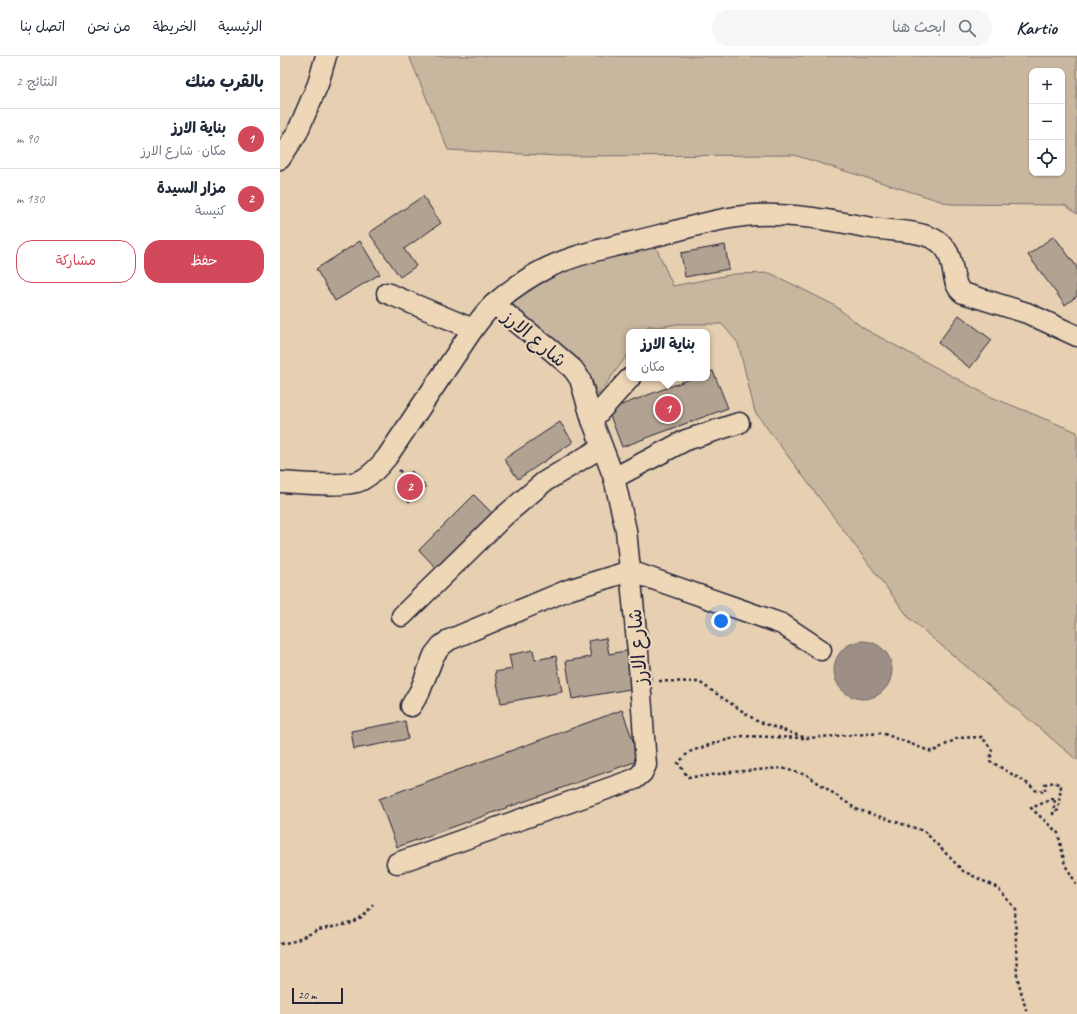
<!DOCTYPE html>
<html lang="ar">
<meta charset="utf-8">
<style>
:root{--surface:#fff;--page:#f6f6f7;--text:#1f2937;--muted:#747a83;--line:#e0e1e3;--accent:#d1495b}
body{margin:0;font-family:Caveat,"Playpen Sans Arabic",sans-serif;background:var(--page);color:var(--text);direction:rtl}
.controls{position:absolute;right:12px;top:12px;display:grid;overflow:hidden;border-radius:8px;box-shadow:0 1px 3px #0004}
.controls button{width:36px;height:36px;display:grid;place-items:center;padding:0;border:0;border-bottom:1px solid var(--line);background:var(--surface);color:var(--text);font:20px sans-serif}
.scale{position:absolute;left:12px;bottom:10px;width:51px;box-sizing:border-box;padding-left:4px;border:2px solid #22223b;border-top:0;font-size:11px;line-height:14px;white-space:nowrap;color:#22223b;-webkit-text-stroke:3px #eed7b6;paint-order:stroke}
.you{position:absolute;left:441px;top:565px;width:14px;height:14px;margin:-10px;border:3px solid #fff;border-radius:50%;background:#1a73e8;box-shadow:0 0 0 6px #1a73e833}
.badge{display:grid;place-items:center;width:26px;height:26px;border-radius:50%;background:var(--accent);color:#fff;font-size:13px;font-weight:700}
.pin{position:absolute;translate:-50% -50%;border:2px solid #fff;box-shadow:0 1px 4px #0006}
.popup{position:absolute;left:346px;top:273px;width:84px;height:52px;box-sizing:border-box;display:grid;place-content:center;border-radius:8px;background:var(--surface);filter:drop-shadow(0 1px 3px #0005);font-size:13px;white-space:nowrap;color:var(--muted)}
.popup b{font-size:15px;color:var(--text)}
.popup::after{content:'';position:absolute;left:50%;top:100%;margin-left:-8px;border:8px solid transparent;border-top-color:var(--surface)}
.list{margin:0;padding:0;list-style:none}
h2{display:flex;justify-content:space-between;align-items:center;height:52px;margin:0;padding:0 16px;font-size:17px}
h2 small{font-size:13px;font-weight:400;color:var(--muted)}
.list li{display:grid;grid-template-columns:26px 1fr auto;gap:12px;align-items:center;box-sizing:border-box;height:60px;padding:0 16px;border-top:1px solid var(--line)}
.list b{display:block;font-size:15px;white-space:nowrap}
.list p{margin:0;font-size:13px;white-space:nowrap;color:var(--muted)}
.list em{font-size:13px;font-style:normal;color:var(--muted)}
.actions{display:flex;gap:8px;padding:12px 16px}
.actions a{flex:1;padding:9px 0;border:1px solid var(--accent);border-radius:16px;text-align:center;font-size:14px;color:var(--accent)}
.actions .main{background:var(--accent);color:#fff}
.icon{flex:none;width:22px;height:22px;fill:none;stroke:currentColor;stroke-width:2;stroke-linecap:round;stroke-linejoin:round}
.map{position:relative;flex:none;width:797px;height:958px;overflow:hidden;direction:ltr}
header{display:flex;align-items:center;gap:24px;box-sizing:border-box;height:56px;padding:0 20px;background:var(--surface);border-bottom:1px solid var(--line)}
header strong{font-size:19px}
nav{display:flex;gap:22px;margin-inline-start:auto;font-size:14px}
.search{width:280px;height:36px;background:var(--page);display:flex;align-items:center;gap:10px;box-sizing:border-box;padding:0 14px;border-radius:22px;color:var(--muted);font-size:15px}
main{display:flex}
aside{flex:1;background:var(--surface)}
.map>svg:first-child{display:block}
.green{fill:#c9b69f;stroke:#766c6d;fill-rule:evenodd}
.water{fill:#9d8f86;stroke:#6c6368}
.building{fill:#b2a291;stroke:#22223b}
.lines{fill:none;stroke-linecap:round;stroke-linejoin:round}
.minor-casing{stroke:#22223b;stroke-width:23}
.path{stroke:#22223b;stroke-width:2.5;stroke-dasharray:3 3;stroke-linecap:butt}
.minor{stroke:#eed7b6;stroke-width:20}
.labels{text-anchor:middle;stroke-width:4;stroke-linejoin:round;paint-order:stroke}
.street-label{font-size:19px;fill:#22223b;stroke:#eed7b6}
</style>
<header>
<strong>Kartio</strong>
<div class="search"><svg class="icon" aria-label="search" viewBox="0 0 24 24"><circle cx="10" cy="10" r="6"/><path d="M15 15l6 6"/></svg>ابحث هنا</div>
<nav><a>الرئيسية</a><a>الخريطة</a><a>من نحن</a><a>اتصل بنا</a></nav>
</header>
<main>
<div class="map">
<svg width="797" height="958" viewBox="0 0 797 958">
<rect width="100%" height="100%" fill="#e6d0b1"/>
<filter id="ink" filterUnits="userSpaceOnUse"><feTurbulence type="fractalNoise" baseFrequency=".025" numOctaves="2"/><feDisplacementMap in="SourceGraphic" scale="8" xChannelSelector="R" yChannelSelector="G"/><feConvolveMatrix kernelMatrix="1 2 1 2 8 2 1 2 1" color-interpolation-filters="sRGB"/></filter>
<g filter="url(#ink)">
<g class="green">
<path d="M129,0H797V158L785,149L670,148L514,99L278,100L168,94ZM752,15H782V117H752Z"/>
<path d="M375,189L393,230L454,218L490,217L554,249L583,272L709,340L797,376V704L630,563L475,356L458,287L442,268H397L379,271L368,270L364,276H349V297L318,339L309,316L231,247L268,223L309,206Z"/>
</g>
<circle class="water" cx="583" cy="614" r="29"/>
<g class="building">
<path d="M143,140L161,167L124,193L136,210L120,221L89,177Z"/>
<path d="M774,180L797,211V240L785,249L748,199Z"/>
<path d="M80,185L100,218L55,245L36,213Z"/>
<path d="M445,189L449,213L405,221L401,197Z"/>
<path d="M679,259L712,284L690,312L658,287Z"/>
<path d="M433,315L448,352L342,391L328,354L413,322H427V317Z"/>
<path d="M280,366L293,386L238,423L224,403Z"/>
<path d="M132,415L146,431L129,446L114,430Z"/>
<path d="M194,439L217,462L161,517L139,494Z"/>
<path d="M326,582L329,598L350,594L356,632L292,643L286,605L311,601L308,585Z"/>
<path d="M253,594L255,604L276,600L282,636L221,647L215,616L232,613L229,599Z"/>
<path d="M342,654L360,704L117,791L99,743Z"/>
<path d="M125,665L128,683L74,693L71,675Z"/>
</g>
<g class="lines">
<g class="minor-casing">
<g id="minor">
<path d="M0,103L17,77L38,28L46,0"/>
<path d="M107,237L193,273"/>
<path d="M312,364L350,322"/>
<path d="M334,422L406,384L459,367"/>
<path d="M0,426C20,427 66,432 82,424C93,418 100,410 107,401L193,273C199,265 206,255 214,248C229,235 250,220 267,212C302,195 343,189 380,179C411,171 442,161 475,159C514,157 553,165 592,172C612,175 636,174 654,183C680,196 667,226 683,237L747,257L797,280"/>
<path d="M122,560L223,461L264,426L322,391"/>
<path d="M131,650L140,635L154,599L161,590L169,584L288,534L350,515L502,568L541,594"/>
<path d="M117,807L355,723L362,717L366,709L358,596L346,474L334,422L312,364L300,323L293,313L271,294L214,248"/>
</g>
</g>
<g class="path">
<path d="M119,414L124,420"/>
<path d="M379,625L419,626L477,665L526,682L602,677L652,696L678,682L702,681L712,694L710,705L750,729L754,734L765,736V728L775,726L781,730L778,754L773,758L775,742L751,752L778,777L785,809L792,820L797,831"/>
<path d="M524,682L463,680L438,686L409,696L398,707L408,721L426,720L451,716L502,712L527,719L576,753L644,775L683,815L718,832L735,853L737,920L747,958"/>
<path d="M0,888L15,885L38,874L73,867L83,861L93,849"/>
</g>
<use href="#minor" class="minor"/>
</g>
</g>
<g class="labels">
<g class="street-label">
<text transform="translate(255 282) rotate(40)" y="7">شارع الارز</text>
<text transform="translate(357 591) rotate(-95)" y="7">شارع الارز</text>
</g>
</g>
</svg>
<div class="controls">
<button>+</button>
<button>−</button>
<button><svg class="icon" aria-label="locate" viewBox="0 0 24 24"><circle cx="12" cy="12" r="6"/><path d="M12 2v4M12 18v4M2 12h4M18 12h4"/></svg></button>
</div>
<div class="scale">20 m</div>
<div class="you"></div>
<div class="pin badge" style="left:388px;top:353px">1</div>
<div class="popup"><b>بناية الارز</b>مكان</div>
<div class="pin badge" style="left:130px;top:431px">2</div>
</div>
<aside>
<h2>بالقرب منك<small>النتائج: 2</small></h2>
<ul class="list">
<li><span class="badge">1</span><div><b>بناية الارز</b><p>مكان · شارع الارز</p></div><em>90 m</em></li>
<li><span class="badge">2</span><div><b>مزار السيدة</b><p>كنيسة</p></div><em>130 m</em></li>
</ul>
<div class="actions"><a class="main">حفظ</a><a>مشاركة</a></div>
</aside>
</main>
